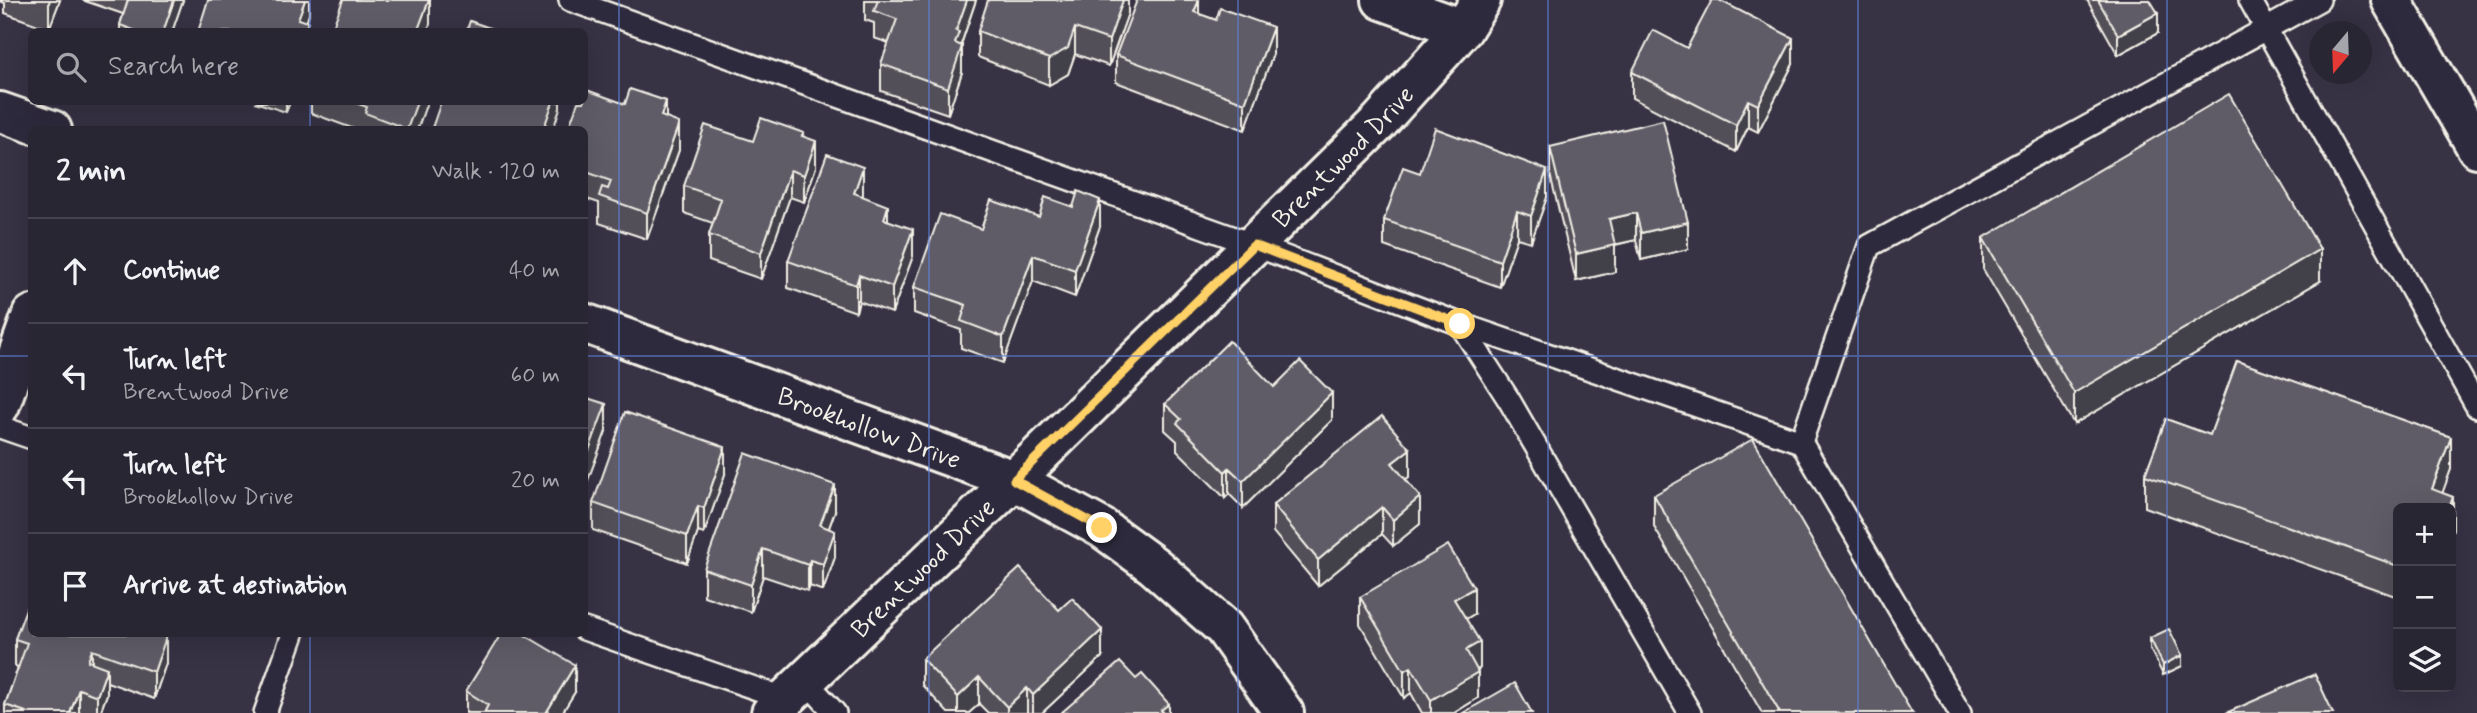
<!DOCTYPE html>
<meta charset="utf-8">
<style>
:root{--surface:#292633;--page:#35323f;--text:#f1f3f6;--muted:#a5a5ac;--line:#45434e}
body{margin:0;font-family:Mynerve,sans-serif;background:var(--page);color:var(--text)}
.controls{position:absolute;right:21px;bottom:21px;display:grid;overflow:hidden;border-radius:10px;box-shadow:0 7px 28px #0002}
.controls button{width:63px;height:63px;display:grid;place-items:center;padding:0;border:0;border-bottom:2px solid var(--line);background:var(--surface);color:var(--text);font:35px sans-serif}
.compass{position:absolute;left:2309px;top:21px;width:63px;height:63px;border-radius:50%;background:var(--surface);box-shadow:0 7px 28px #0002;rotate:199deg}
.stop{position:absolute;width:21px;height:21px;margin:-16px;border:5px solid #ffd166;border-radius:50%;background:#fff}
.stop.end{background:#ffd166;border-color:#fff;box-shadow:0 2px 7px #0008}
.list{margin:0;padding:0;list-style:none}
h2{display:flex;justify-content:space-between;align-items:center;height:91px;margin:0;padding:0 28px;font-size:30px}
h2 small{font-size:23px;font-weight:400;color:var(--muted)}
.list li{display:grid;grid-template-columns:46px 1fr auto;gap:21px;align-items:center;box-sizing:border-box;height:105px;padding:0 28px;border-top:2px solid var(--line)}
.list b{display:block;font-size:26px;white-space:nowrap}
.list p{margin:0;font-size:23px;white-space:nowrap;color:var(--muted)}
.list em{font-size:23px;font-style:normal;color:var(--muted)}
.icon{flex:none;width:38px;height:38px;fill:none;stroke:currentColor;stroke-width:2;stroke-linecap:round;stroke-linejoin:round}
.map{position:relative;flex:none;width:2477px;height:713px;overflow:hidden}
.search{position:absolute;background:var(--surface);box-shadow:0 7px 28px #0002;left:28px;top:28px;width:560px;height:77px;display:flex;align-items:center;gap:18px;box-sizing:border-box;padding:0 24px;border-radius:10px;color:var(--muted);font-size:26px}
.panel{position:absolute;background:var(--surface);box-shadow:0 7px 28px #0002;left:28px;top:126px;width:560px;height:511px;border-radius:10px}
.map>svg:first-child{display:block}
.lines{fill:none;stroke-linecap:round;stroke-linejoin:round}
.service-casing{stroke:#f4f1e8;stroke-width:26}
.minor-casing{stroke:#f4f1e8;stroke-width:44}
.secondary-casing{stroke:#f4f1e8;stroke-width:44}
.service{stroke:#2f2a3d;stroke-width:21}
.minor{stroke:#2f2a3d;stroke-width:38}
.secondary{stroke:#2f2a3d;stroke-width:38}
.wall{fill:#524f59;stroke:#f4f1e8;stroke-width:2}
.shaded-wall{fill:#424048;stroke:#f4f1e8;stroke-width:2}
.building{fill:#5f5c67;stroke:#f4f1e8;stroke-width:2}
.route{stroke:#ffd166;stroke-width:9}
.grid{fill:none;stroke:#5e7fdd;stroke-width:2;stroke-opacity:0.55}
.labels{text-anchor:middle;stroke-width:7;stroke-linejoin:round;paint-order:stroke}
.street-label{font-size:26px;fill:#f4f1e8;stroke:#2f2a3d}
</style>
<div class="map">
<svg width="2477" height="713" viewBox="0 0 2477 713">
<rect width="100%" height="100%" fill="#373244"/>
<filter id="ink" filterUnits="userSpaceOnUse"><feTurbulence type="fractalNoise" baseFrequency=".0143" numOctaves="2"/><feDisplacementMap in="SourceGraphic" scale="14" xChannelSelector="R" yChannelSelector="G"/><feConvolveMatrix kernelMatrix="1 2 1 2 8 2 1 2 1" color-interpolation-filters="sRGB"/></filter>
<g filter="url(#ink)">
<g class="lines">
<g class="service-casing">
<g id="service">
<path d="M570,0L1254,245L1460,324L1801,442L1960,713"/>
<path d="M2250,0L2477,407"/>
<path d="M1460,324L1509,400L1690,713"/>
<path d="M0,427L32,438"/>
<path d="M1801,442L1869,246L2319,0"/>
<path d="M584,629L786,699"/>
<path d="M805,680L835,713"/>
<path d="M265,713L293,634"/>
</g>
</g>
<g class="minor-casing">
<g id="minor">
<path d="M1382,0L1463,29"/>
<path d="M0,112L52,130"/>
<path id="s1" d="M584,323L1014,480L1102,528L1154,566L1224,628L1284,713"/>
<path d="M0,405L32,315"/>
<path id="s2" d="M771,713L1014,480L1380,121L1463,29L1481,0"/>
</g>
</g>
<g class="secondary-casing">
<path id="secondary" d="M2391,0L2477,148"/>
</g>
<use href="#service" class="service"/>
<use href="#minor" class="minor"/>
<use href="#secondary" class="secondary"/>
</g>
<g class="wall">
<path d="M0,0H60L49,29L5,13V3L0,1Z"/>
<path d="M82,0H183L172,32H120V25L123,14Z"/>
<path d="M865,0H976L961,45L962,72L948,114L881,91V64L889,43L874,38V23L865,20Z"/>
<path d="M1128,0V13L1109,66L1075,54L1068,74L1049,85L978,57V31Z"/>
<path d="M2087,0H2150L2158,33L2118,55Z"/>
<path d="M1199,14L1216,20L1273,54L1245,130L1116,82V55Z"/>
<path d="M1687,48L1793,64L1758,132L1748,127L1736,152L1632,98V72Z"/>
<path d="M255,102H290L286,112Z"/>
<path d="M311,102H427L417,130H357L311,113Z"/>
<path d="M666,118L679,150L647,239L599,223V203L584,198V130Z"/>
<path d="M804,137L816,167L804,202L790,197L761,279L709,261V235L713,223L684,213V186L753,141Z"/>
<path d="M1550,147L1688,249L1641,260L1636,240L1615,245V272L1576,281L1550,174Z"/>
<path d="M1420,173L1547,197L1531,242L1517,238L1500,287L1384,246V220Z"/>
<path d="M863,194L862,196L888,221L913,256L892,313L859,301L856,312L788,288V261Z"/>
<path d="M1039,217L1100,226L1075,297L1033,281L1003,363L961,348V330L914,313V287L981,229Z"/>
<path d="M1983,238L2320,281L2074,424L1983,269Z"/>
<path d="M2237,361L2451,437V469L2442,493L2453,497V528L2451,536V508H2398V597L2145,507V475L2166,419L2210,435Z"/>
<path d="M1274,387L1332,420L1243,508L1229,494L1225,498L1177,450V441L1165,430V404Z"/>
<path d="M584,397L606,431L586,485L584,484Z"/>
<path d="M725,474L704,534L698,532L687,563L593,530V503Z"/>
<path d="M1410,476L1406,479L1420,524L1393,546L1382,534L1318,586L1273,532V505Z"/>
<path d="M1654,495L1912,713H1762L1654,527Z"/>
<path d="M835,511L829,528L835,557L823,591L810,586L808,591L763,576L751,612L704,596V569Z"/>
<path d="M32,593L166,663L154,699L107,682V694L100,713H5V705L18,667L15,666V639Z"/>
<path d="M1360,597L1474,614L1466,619L1480,668L1477,670L1478,698L1454,713H1422L1411,693L1404,698L1360,624Z"/>
<path d="M2150,638L2182,666L2163,675L2150,649Z"/>
<path d="M1102,657L1042,713H988L979,704L969,713H948L922,685V659Z"/>
<path d="M466,691L575,692L562,713H466Z"/>
</g>
<g class="shaded-wall">
<path d="M50,0H60L49,29V3Z"/>
<path d="M174,0H183L172,32H163Z"/>
<path d="M305,0H309V14L303,32L298,19Z"/>
<path d="M429,0H430V24L427,32H417Z"/>
<path d="M967,0H976L959,50L962,46V72L948,114V88L956,31Z"/>
<path d="M1123,0H1128V13L1109,66V40Z"/>
<path d="M1199,0V25L1194,12Z"/>
<path d="M2158,13V33L2118,55V35Z"/>
<path d="M1273,27V54L1245,130V103Z"/>
<path d="M1075,28V54L1068,74L1049,85V59Z"/>
<path d="M1793,38V64L1758,132V105Z"/>
<path d="M1748,100V127L1736,152V125Z"/>
<path d="M666,101V128L661,116Z"/>
<path d="M286,102H290L286,112Z"/>
<path d="M417,102H427L417,130L407,129Z"/>
<path d="M553,102H560V108L553,130H543Z"/>
<path d="M679,123V150L647,239V213Z"/>
<path d="M816,141V167L804,202V175Z"/>
<path d="M863,167V194L854,220V193Z"/>
<path d="M790,170V197L761,279V253Z"/>
<path d="M1547,170V197L1531,242V216Z"/>
<path d="M1100,200V226L1075,297V270Z"/>
<path d="M888,206V232L884,219Z"/>
<path d="M1517,211V238L1500,287V261Z"/>
<path d="M1636,213V240L1609,246V219Z"/>
<path d="M1688,222V249L1641,260V233Z"/>
<path d="M913,229V256L892,313V287Z"/>
<path d="M1615,245V272L1576,281V254Z"/>
<path d="M2320,249V281L2074,424V393Z"/>
<path d="M1033,255V281L1003,363V337Z"/>
<path d="M859,275V301L856,312V285Z"/>
<path d="M1332,393V420L1243,508V481Z"/>
<path d="M606,404V431L586,485V458Z"/>
<path d="M2451,437V469L2437,508L2432,489Z"/>
<path d="M725,447V474L704,534V508Z"/>
<path d="M1410,449V476L1392,490V463Z"/>
<path d="M1229,468V494L1225,498V472Z"/>
<path d="M835,485V511L820,552V525Z"/>
<path d="M1420,497V524L1393,546V520Z"/>
<path d="M2453,497V528L2451,536V508H2449Z"/>
<path d="M698,506V532L687,563V536Z"/>
<path d="M1382,507V534L1318,586V560Z"/>
<path d="M835,531V557L823,591V564Z"/>
<path d="M763,549V576L751,612V585Z"/>
<path d="M810,560V586L808,591V565Z"/>
<path d="M1474,588V614L1454,626V599Z"/>
<path d="M1102,630V657L1042,713H1033V695Z"/>
<path d="M166,637V663L154,699V672Z"/>
<path d="M1480,642V668L1466,677V650Z"/>
<path d="M92,650V677L88,661Z"/>
<path d="M2182,655V666L2163,675V665Z"/>
<path d="M575,665V692L562,713H546Z"/>
<path d="M1411,667V693L1404,698V671Z"/>
<path d="M107,668V694L100,713H97V696Z"/>
<path d="M1478,672V698L1454,713H1431V700Z"/>
<path d="M979,677V704L969,713H958V697Z"/>
<path d="M1027,688V713H1007V707Z"/>
<path d="M79,689V713H70Z"/>
<path d="M1169,704V713H1161V710Z"/>
</g>
<g class="building">
<path d="M128,0H174L163,32H139L120,25Z"/>
<path d="M208,0H305L298,19L308,22L304,32H198Z"/>
<path d="M343,0H429L417,32H331Z"/>
<path d="M878,0H967L956,31L959,32L955,43L962,46L948,88L881,64L897,19L874,11Z"/>
<path d="M988,0H1123L1109,40L1075,28L1068,48L1049,59L978,31Z"/>
<path d="M1137,0H1199L1194,12L1216,20L1220,8L1273,27L1245,103L1116,55Z"/>
<path d="M1712,0H1719L1793,38L1758,105L1748,100L1736,125L1632,72L1653,30L1687,48Z"/>
<path d="M2098,0H2150L2158,13L2118,35Z"/>
<path d="M470,21L501,32H466Z"/>
<path d="M584,89L625,104L630,89L666,101L661,116L679,123L647,213L599,196L602,187L608,189L611,181L584,171V130H568L578,102H584Z"/>
<path d="M2229,94L2320,249L2074,393L1983,238Z"/>
<path d="M353,102H417L407,129L365,113L367,107Z"/>
<path d="M441,102H553L543,130H436L432,128Z"/>
<path d="M761,118L804,133L802,136L816,141L804,175L790,170L761,253L709,235L721,199L684,186L705,125L753,141Z"/>
<path d="M1663,120L1688,222L1641,233L1636,213L1609,219L1615,245L1576,254L1550,147Z"/>
<path d="M1435,128L1547,170L1531,216L1517,211L1500,261L1384,220L1403,167L1420,173Z"/>
<path d="M827,154L863,167L854,193L888,206L884,219L913,229L892,287L859,275L856,285L788,261Z"/>
<path d="M1078,191L1100,200L1075,270L1033,255L1003,337L961,321L966,305L914,287L940,214L981,229L991,200L1039,217L1045,197L1073,207Z"/>
<path d="M1229,341L1274,387L1300,361L1332,393L1243,481L1229,468L1225,472L1177,423L1181,419L1165,404Z"/>
<path d="M2237,361L2451,437L2432,489L2453,497L2449,508H2398V566L2145,475L2166,419L2210,435Z"/>
<path d="M584,397L606,404L586,458H584Z"/>
<path d="M625,412L725,447L704,508L698,506L687,536L593,503Z"/>
<path d="M1382,416L1410,449L1392,463L1420,497L1393,520L1382,507L1318,560L1273,505Z"/>
<path d="M1753,439L1912,713H1780L1654,495Z"/>
<path d="M745,453L835,485L820,525L835,531L823,564L810,560L808,565L763,549L751,585L704,569Z"/>
<path d="M1448,545L1474,588L1454,599L1480,642L1466,650L1478,672L1431,700L1411,667L1404,671L1360,597Z"/>
<path d="M1020,568L1059,610L1072,598L1102,630L1033,695L1027,688L1007,707L979,677L958,697L922,659Z"/>
<path d="M32,593V634H157L166,637L154,672L92,650L88,661L107,668L97,696L79,689L70,713H29L5,705L27,643L15,639Z"/>
<path d="M2169,629L2182,655L2163,665L2150,638Z"/>
<path d="M501,634H523L575,665L546,713H484L488,705L466,691Z"/>
<path d="M1120,662L1136,679L1142,674L1169,704L1161,710L1164,713H1061Z"/>
<path d="M2315,674L2333,713H2226Z"/>
<path d="M1515,683L1532,713H1463Z"/>
</g>
</g>
<g class="lines" filter="url(#ink)">
<path class="route" d="M1102,528L1014,480L1254,245L1460,324"/>
</g>
<path class="grid" d="M310,0V32M619,0V713M929,0V713M1238,0V713M1548,0V713M1858,0V713M2167,0V713M310,102V130M0,356H32M584,356H2477M310,634V713"/>
<g class="labels">
<g class="street-label">
<text dy="9" stroke="none"><textPath href="#s2" startOffset="798">Brentwood Drive</textPath></text>
<text dy="9" stroke="none"><textPath href="#s1" startOffset="304">Brookhollow Drive</textPath></text>
<text dy="9" stroke="none"><textPath href="#s2" startOffset="210">Brentwood Drive</textPath></text>
</g>
</g>
</svg>
<div class="controls">
<button>+</button>
<button>−</button>
<button><svg class="icon" aria-label="layers" viewBox="0 0 24 24"><path d="M12 4l9 5-9 5-9-5zM3 14l9 5 9-5"/></svg></button>
</div>
<svg class="compass" viewBox="-18 -18 36 36"><path d="M0-13l5 13h-10z" fill="#e53935"/><path d="M0 13l5-13h-10z" fill="#a5a5ac"/></svg>
<div class="stop" style="left:1460px;top:324px"></div>
<div class="stop end" style="left:1102px;top:528px"></div>
<div class="search"><svg class="icon" aria-label="search" viewBox="0 0 24 24"><circle cx="10" cy="10" r="6"/><path d="M15 15l6 6"/></svg>Search here</div>
<section class="panel">
<h2>2 min<small>Walk · 120 m</small></h2>
<ul class="list">
<li><svg class="icon" aria-label="ahead" viewBox="0 0 24 24"><path d="M12 20V5M6 11l6-6 6 6"/></svg><div><b>Continue</b></div><em>40 m</em></li>
<li><svg class="icon" aria-label="left" viewBox="0 0 24 24"><path d="M17 20v-9H6M10 6l-5 5 5 5"/></svg><div><b>Turn left</b><p>Brentwood Drive</p></div><em>60 m</em></li>
<li><svg class="icon" aria-label="left" viewBox="0 0 24 24"><path d="M17 20v-9H6M10 6l-5 5 5 5"/></svg><div><b>Turn left</b><p>Brookhollow Drive</p></div><em>20 m</em></li>
<li><svg class="icon" aria-label="arrive" viewBox="0 0 24 24"><path d="M6 21V4h12l-3 4 3 4H6"/></svg><div><b>Arrive at destination</b></div></li>
</ul>
</section>
</div>
